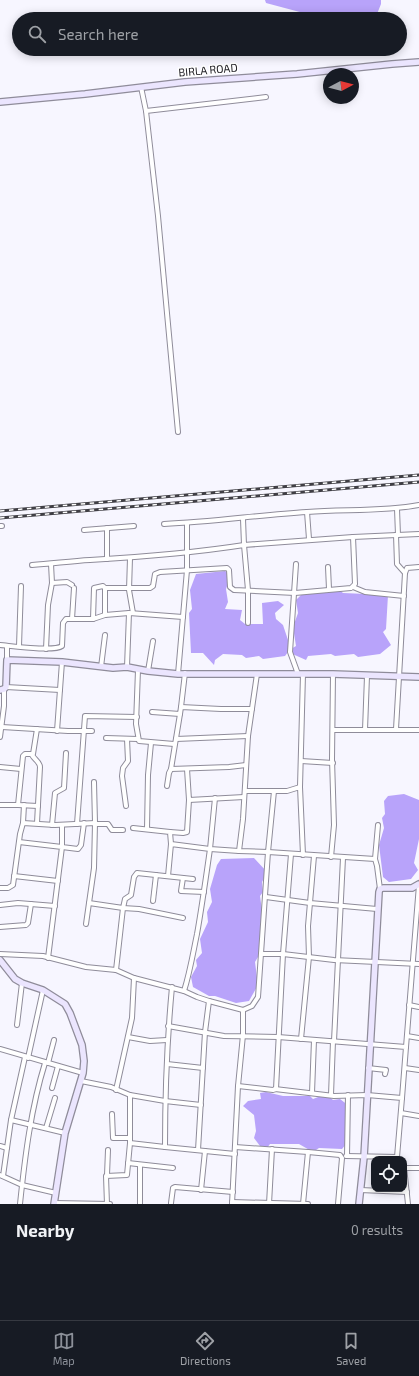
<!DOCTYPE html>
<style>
:root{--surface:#171b24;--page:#242831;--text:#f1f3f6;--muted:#9ea1a6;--line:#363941;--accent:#8c9099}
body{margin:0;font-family:"Exo 2",sans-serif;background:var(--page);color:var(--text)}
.controls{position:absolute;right:12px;bottom:12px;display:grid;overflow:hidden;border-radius:8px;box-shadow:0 2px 10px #0003}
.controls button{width:36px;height:36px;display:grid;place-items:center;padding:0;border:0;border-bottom:1px solid var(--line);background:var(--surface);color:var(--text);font:20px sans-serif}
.compass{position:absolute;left:323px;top:68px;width:36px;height:36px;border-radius:50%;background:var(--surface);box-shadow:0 2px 10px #0003;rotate:83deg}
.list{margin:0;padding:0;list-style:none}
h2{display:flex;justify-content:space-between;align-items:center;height:52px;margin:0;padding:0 16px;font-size:17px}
h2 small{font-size:13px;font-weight:400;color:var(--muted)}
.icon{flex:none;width:22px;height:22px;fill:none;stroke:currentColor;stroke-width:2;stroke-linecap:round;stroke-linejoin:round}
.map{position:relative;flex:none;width:419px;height:1204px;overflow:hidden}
.search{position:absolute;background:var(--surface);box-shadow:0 2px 10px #0003;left:12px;right:12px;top:12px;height:44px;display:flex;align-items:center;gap:10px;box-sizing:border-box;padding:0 14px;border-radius:22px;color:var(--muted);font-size:15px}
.sheet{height:116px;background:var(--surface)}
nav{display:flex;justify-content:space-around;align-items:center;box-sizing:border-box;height:56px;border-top:1px solid var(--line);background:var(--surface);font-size:11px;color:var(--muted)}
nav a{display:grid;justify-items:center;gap:2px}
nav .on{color:var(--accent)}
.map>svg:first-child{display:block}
.water{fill:#b8a3fa}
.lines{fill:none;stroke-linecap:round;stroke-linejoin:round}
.street-casing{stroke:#8f8c9a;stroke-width:6}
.secondary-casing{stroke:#8f8c9a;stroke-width:8}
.street{stroke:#fff;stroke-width:4}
.secondary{stroke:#ebe5fe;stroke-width:5.5}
.rail-casing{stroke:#3f3e44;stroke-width:3}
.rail{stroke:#fff;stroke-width:1.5;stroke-dasharray:4.5;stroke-linecap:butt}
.labels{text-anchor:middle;stroke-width:3;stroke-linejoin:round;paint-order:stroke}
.street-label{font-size:11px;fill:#222126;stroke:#fff}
</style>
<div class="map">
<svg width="419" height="1204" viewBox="0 0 419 1204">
<rect width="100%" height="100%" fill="#f7f6ff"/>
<g class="water">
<path d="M265,0H381V4L375,19H326L266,3Z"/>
<path d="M225,571L231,575L226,589L228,602L225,609L242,610L240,620L245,624H263L262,603L278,601L284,605L275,613L276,619L283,625L291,649L296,646L293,627L298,613L296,600L301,595L330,591L336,587L343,593L388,595L386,629L383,632L391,645L380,654L358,657L354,654L335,656L331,654L308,656L306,660L288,652L285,656L263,659L259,656L246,658L242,655L223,654L215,660L214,665L203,653H191L189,613L192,609L190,590L196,574Z"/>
<path d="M404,794L419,800V839L414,863L418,870L411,879L389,882L383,877L379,845L384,828L382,818L385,814L384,801L388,796Z"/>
<path d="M254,858L267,872L262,882L263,892L260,896L264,925L259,942L261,952L255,962L258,985L249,1001L236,1003L215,996H209L193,987L191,977L197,966L196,960L202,953L200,939L208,922L207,912L212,902L210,889L217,865L221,859Z"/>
<path d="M266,1092L283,1096H310L313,1099L326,1094L333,1100L340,1099L349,1106L347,1143L342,1149L319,1148L313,1152L299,1144H270L267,1148L260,1146L254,1138L256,1131L254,1115L243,1106L248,1101L261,1099L260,1093Z"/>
</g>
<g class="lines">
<g class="street-casing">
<g id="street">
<path d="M141,87L146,111L158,216L178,432"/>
<path d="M146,111L266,97"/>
<path d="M397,509L398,535"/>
<path d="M307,512L309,539"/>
<path d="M243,519L244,545L353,537"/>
<path d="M164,524C212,522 259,515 307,512C344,509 382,512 419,505"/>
<path d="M0,526H2"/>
<path d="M107,528V559"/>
<path d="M84,530L134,526"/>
<path d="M396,535L397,564L405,573"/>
<path d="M130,558L129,590L133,613"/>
<path d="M296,564L290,652L298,674"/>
<path d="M32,565C51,564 70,561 90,560C141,557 193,553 244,545L248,590V623"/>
<path d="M328,567L329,589"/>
<path d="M52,583L67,582L72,585"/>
<path d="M353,587L365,592L404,596"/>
<path d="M105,615V588H150L153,586L155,574L160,572L227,568L229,570L230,587L234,590L295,593L351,588L355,584L353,537L419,534"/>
<path d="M72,619L74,588"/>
<path d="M93,619L94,588L103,586L105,588"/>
<path d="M0,645C12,646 54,652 62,646L63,623L66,619H93L105,615L129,613"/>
<path d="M19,646L21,586"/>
<path d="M46,649L48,605L52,583L51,564"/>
<path d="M7,660V646"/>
<path d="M101,667L105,635"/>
<path d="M127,667L129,613L183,617"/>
<path d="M138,670L136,724L139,741L174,744"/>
<path d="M148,671L153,641"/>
<path d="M178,674L187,570V523"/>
<path d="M6,687L60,690"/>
<path d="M181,707L185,673"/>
<path d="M152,712L180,714L181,707L221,709H252"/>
<path d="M180,714L171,769L229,767L246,765"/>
<path d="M2,727L68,731H92"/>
<path d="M396,729L405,573L407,568L419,567"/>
<path d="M333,730H419"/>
<path d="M365,730L367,676"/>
<path d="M57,731L62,662"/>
<path d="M0,737L4,706V689"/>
<path d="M106,738L138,739"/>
<path d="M176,739L248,736"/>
<path d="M32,755C34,759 40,762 40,767L37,823"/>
<path d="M301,761L333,763"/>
<path d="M0,767L21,769"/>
<path d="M187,769L189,800L244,797"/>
<path d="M94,782L95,823"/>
<path d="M167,786L169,773L171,769"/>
<path d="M300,787L303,674"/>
<path d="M245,791H287L300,787L303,855"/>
<path d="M215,798L210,849L239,851L268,852L274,791"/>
<path d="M0,805H18L23,756L25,754H33L37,729"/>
<path d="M18,805L38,806"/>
<path d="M126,806L122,776L123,768L128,761L127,739"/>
<path d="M23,823L24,805"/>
<path d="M77,824L85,716L137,717"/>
<path d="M95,824H108L112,830H123"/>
<path d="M52,825L55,793L64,788L66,753"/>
<path d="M62,825V847L78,849L81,845L84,823"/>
<path d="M133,828L170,832L171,844"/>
<path d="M147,829L148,775L151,743"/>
<path d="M170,832L183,833L187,832L189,800"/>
<path d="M19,842L62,847L48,958"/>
<path d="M239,851L243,819L248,736L257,674"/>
<path d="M331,857L334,825L332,759L333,674"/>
<path d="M375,859L378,825"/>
<path d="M14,876L58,881"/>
<path d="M168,876L171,844L210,849C206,877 202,906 197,934C193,953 190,972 184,991"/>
<path d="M183,878L181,891L204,892"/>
<path d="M0,888H8L13,885L20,834L23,823L55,825L95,823L94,868L86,924"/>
<path d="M266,897L310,903L377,909"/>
<path d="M153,901L156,875"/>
<path d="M89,903L123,908L125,899L131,895L134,877L137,873L193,879"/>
<path d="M0,905L18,903L55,906"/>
<path d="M0,927L26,925L28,923L31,904"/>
<path d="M0,954L43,956L86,967L116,970L134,978L184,991L197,997L209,1001L243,1010L252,1006L258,997L268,852L375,859L377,866L380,889"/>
<path d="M261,954H283L334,960L419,964"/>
<path d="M116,970L123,908L139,909L183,918"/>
<path d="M172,987C167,1040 165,1093 165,1147L235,1154"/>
<path d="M409,1005L419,1007"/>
<path d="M17,1025L22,983"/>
<path d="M168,1026L224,1036L278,1037L406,1047L402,1098"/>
<path d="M407,1036L419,1038"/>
<path d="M128,1037L150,1041L167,1040"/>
<path d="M301,1039L309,957L308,926L314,856"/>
<path d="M334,1041L343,858"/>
<path d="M406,1047L419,885"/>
<path d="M0,1049L83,1073"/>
<path d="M25,1057L11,1120L65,1133"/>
<path d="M28,1058L43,990"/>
<path d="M48,1063L54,1040"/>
<path d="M167,1064L203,1068"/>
<path d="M368,1068L386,1070L385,1074"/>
<path d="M405,1068L419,1070"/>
<path d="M81,1081L111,1087L130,1095"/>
<path d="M238,1086L273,1090L276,1089L283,954L291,854"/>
<path d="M52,1088L58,1066"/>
<path d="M275,1089L334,1096L367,1095L402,1098L397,1157"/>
<path d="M116,1090L132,1018L134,978"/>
<path d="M312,1093L314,1040"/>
<path d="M331,1095L333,1041"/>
<path d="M401,1113L419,1116"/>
<path d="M112,1114L113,1138H130"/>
<path d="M46,1128L55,1098"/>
<path d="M130,1143V1095L165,1101L201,1105"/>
<path d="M0,1146L7,1148"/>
<path d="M235,1147L308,1152L340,1155L342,1158L338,1204"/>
<path d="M198,1150L205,1032L209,1001"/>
<path d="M346,1156L397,1157L398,1159"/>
<path d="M347,1156L348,1095"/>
<path d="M128,1163L173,1168"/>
<path d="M140,1165V1204"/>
<path d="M404,1167L408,1204"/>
<path d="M405,1168H419"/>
<path d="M0,1175L22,1185L56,1193"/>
<path d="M107,1175L108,1150"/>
<path d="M3,1176L11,1120"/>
<path d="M201,1190L205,1151"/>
<path d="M360,1190L407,1192"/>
<path d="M232,1202L308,1204"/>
<path d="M54,1203L110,1204"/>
<path d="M171,1203L173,1188L175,1187L233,1192"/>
<path d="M20,1204C25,1156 31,1108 45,1063"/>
<path d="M107,1204L106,1176L127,1175L130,1143L165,1147"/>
<path d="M232,1204L238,1086L243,1035V1010"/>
<path d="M269,1204L272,1149"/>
<path d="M303,1204L308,1152"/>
</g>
</g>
<g class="secondary-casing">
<g id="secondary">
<path d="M0,102L85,94L185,82L297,74L392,64L419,62"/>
<path d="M0,690L4,689L6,687L7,660L62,662L113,668L127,667L148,671L178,674H333L419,677"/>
<path d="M0,960L15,979L22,983L43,990L65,1004L70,1013L82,1045L84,1061L83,1073L65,1133L54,1204"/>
<path d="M359,1204L364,1157L379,892L380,889L383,888H412L419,884"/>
</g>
</g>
<use href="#street" class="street"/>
<use href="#secondary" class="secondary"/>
<g class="rail-casing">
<g id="rail">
<path d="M0,511L419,475"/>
<path d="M0,518L419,482"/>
</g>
</g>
<use href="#rail" class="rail"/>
</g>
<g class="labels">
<g class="street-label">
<text transform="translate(208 70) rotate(-5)" y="4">BIRLA ROAD</text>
</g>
</g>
</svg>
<div class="controls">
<button><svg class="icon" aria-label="locate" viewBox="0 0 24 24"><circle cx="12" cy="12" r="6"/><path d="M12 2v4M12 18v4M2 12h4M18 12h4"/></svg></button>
</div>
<svg class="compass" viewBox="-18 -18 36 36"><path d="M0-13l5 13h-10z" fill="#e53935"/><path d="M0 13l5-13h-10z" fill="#9ea1a6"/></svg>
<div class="search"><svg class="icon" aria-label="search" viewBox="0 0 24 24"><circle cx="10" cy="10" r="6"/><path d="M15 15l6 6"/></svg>Search here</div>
</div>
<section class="sheet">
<h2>Nearby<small>0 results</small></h2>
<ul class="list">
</ul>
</section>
<nav>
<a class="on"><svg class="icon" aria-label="map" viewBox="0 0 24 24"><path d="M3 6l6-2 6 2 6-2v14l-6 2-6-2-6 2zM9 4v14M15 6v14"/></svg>Map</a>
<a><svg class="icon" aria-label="directions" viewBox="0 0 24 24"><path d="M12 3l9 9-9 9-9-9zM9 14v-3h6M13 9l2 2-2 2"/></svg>Directions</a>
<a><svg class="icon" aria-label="saved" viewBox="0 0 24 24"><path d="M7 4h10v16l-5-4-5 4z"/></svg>Saved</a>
</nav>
